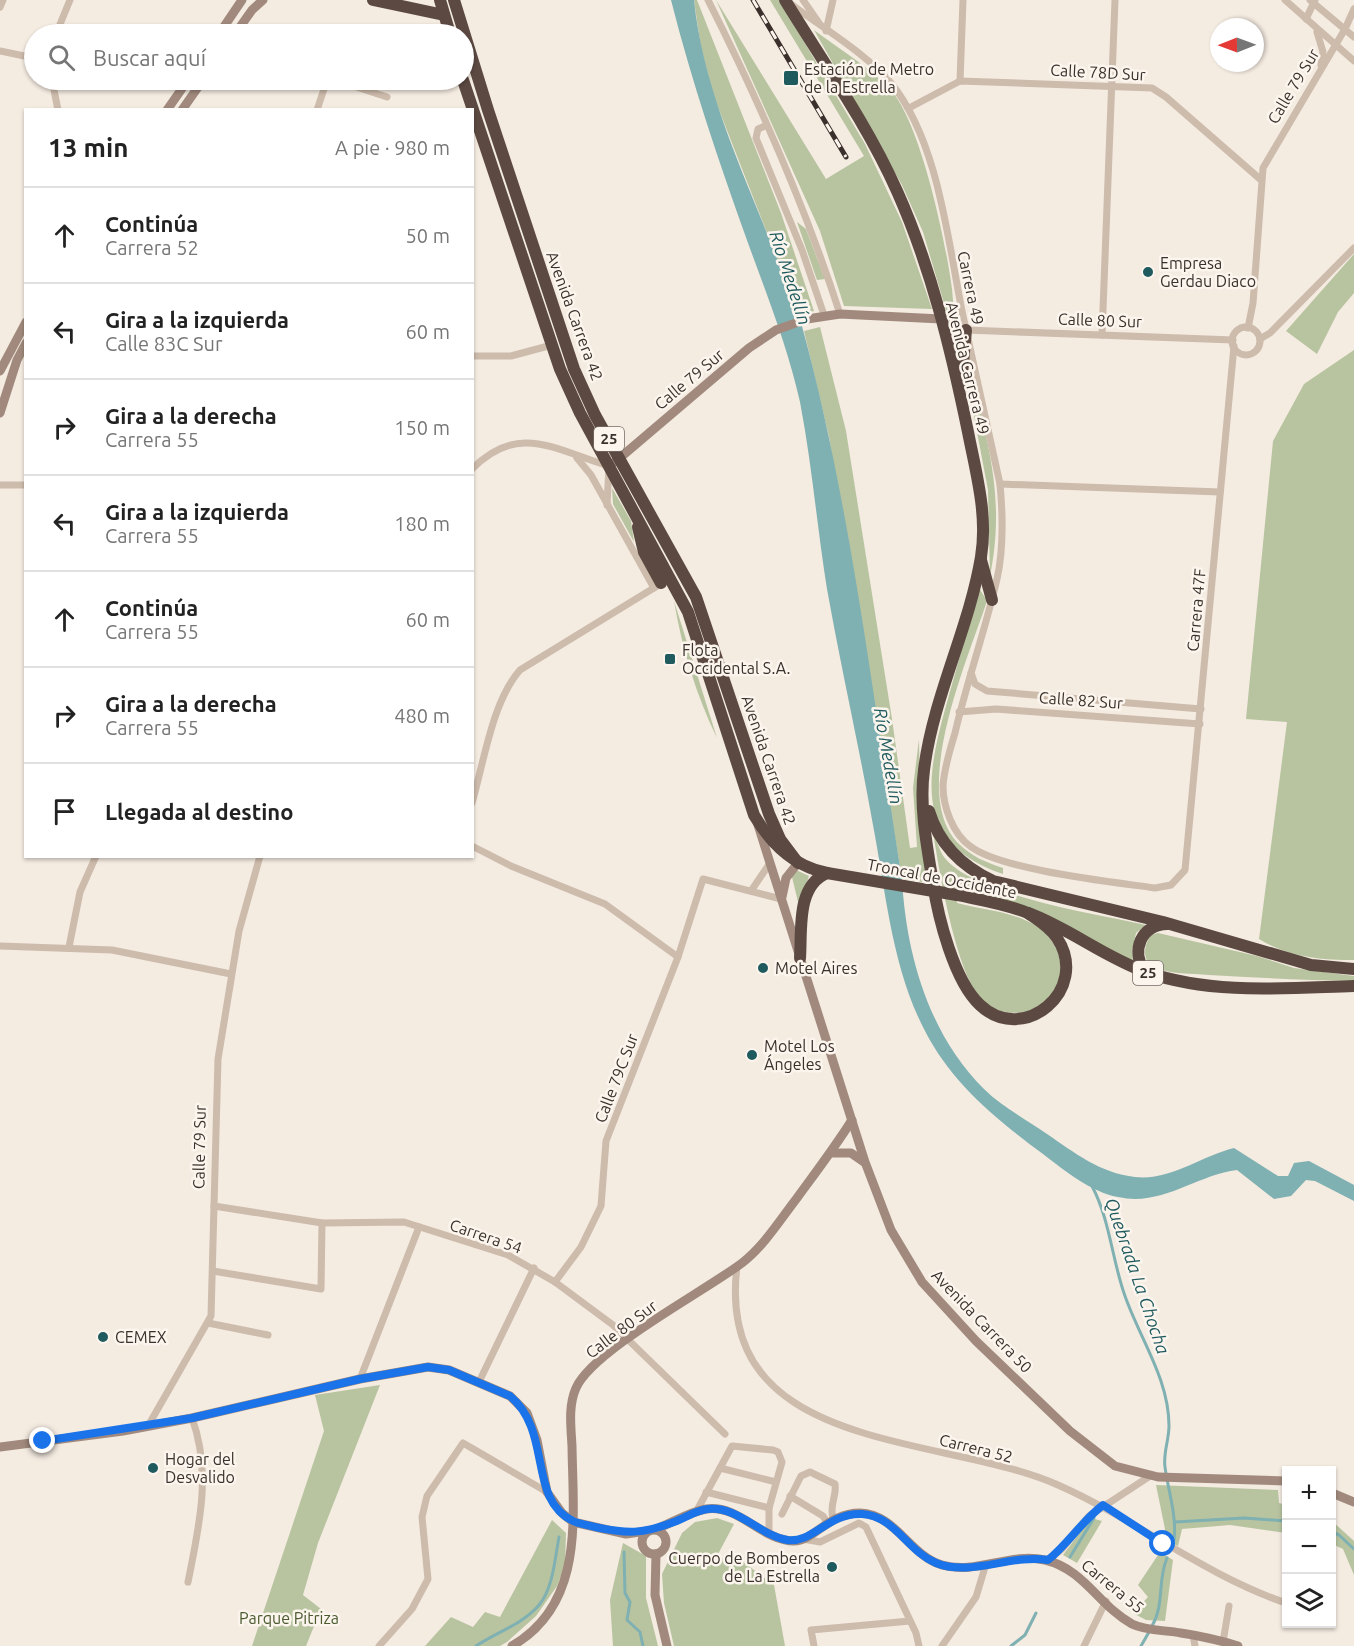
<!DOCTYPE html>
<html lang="es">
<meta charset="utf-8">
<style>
:root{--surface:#fff;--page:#f6f6f6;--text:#222;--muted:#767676;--line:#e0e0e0}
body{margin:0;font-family:Ubuntu,sans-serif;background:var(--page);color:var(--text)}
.controls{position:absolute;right:18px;bottom:18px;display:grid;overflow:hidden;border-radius:0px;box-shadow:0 2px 4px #0004}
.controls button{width:54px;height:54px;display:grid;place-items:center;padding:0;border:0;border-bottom:2px solid var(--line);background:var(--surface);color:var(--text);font:30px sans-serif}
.compass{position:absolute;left:1210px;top:18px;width:54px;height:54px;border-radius:50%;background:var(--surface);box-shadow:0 2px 4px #0004;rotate:269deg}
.stop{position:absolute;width:18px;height:18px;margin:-14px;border:4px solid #1a73e8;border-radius:50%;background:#fff}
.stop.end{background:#1a73e8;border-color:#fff;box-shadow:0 2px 6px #0008}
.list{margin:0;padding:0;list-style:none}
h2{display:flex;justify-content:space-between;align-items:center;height:78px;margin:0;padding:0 24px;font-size:26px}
h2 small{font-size:20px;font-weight:400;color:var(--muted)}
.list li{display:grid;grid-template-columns:39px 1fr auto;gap:18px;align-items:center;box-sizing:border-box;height:96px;padding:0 24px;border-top:2px solid var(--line)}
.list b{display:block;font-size:22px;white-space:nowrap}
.list p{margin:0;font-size:20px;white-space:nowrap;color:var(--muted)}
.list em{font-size:20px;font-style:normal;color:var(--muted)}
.icon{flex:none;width:33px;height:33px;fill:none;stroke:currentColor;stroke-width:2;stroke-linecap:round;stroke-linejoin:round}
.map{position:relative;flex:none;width:1354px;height:1646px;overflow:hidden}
.search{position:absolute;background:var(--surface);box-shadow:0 2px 4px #0004;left:24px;top:24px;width:450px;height:66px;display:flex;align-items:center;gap:15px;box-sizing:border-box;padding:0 21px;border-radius:33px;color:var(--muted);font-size:22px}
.panel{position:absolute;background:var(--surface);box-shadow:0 2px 4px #0004;left:24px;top:108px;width:450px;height:750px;border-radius:0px}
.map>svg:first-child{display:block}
.green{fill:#b8c4a0}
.water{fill:#7fb0b2}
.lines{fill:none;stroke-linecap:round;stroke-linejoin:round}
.stream{stroke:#7fb0b2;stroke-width:3}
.street{stroke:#cdbbac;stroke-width:7}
.secondary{stroke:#a18a7d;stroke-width:9}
.highway{stroke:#5c4a42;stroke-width:12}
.rail-casing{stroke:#3b302b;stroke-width:5}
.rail{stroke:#fbf5ee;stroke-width:3;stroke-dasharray:9;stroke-linecap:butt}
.highway-bridge{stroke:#5c4a42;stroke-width:12}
.route{stroke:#1a73e8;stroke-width:8}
.poi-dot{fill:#1f5a5e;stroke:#fbf5ee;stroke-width:2}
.labels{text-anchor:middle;stroke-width:5;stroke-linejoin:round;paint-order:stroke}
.shield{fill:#fbf5ee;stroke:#756b66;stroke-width:1.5}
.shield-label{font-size:15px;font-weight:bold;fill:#3b302b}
.poi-label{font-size:16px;fill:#3b302b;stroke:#fbf5ee;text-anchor:start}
.street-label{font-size:16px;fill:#3b302b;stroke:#fbf5ee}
.park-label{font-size:16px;fill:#4a5a2e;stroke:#fbf5ee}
.water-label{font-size:18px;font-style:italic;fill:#1f5a5e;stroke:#fbf5ee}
</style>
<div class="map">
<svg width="1354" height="1646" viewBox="0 0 1354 1646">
<rect width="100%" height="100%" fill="#f4ebe1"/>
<g class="green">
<path d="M694,0H697L781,213L814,311L799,315L714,97L701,48Z"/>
<path d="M716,0L826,179L864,156L770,0H779L865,144L902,222L932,309L844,306L820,231Z"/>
<path d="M814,30C839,49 868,66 890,89C921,123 946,243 952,289C954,307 954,326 956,344L923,232L902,185Z"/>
<path d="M797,222L806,229L825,279L817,280Z"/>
<path d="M1354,254V293L1338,312L1317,354L1286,331Z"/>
<path d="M820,327L846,431L892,719L910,848L917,847L913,788L919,739L920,796L929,883L902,879L829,437L804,331Z"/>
<path d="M1354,350V960C1319,960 1289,957 1259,939L1287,722L1246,719L1273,441L1304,384Z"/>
<path d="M970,366C987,443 1006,496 990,576L988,490L970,395Z"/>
<path d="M612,488L631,521L634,542L613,504Z"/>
<path d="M979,588L987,601C968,659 908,794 959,844C971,856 987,863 1003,868V874C908,842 928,771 949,695C959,659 969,624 979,588Z"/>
<path d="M674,601L717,738C696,695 682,648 674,601Z"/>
<path d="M933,832C937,840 939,850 944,857C974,896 1097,914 1146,925L1136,933L1132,951L1133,962L1028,907L959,888L957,903C979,909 1006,911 1027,921C1056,933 1072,969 1052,996C1037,1017 1001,1018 983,1001C956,976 939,869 933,832Z"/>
<path d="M796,870L809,876L799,906L792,877Z"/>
<path d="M1158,933L1257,956L1294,968L1354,976V981C1305,980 1258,978 1209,975C1192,973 1170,975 1154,967C1141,960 1144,945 1151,935Z"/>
<path d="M380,1385L318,1543L303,1595L321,1609L306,1646H252L324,1431L315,1395Z"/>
<path d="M1156,1485L1278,1490L1279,1503L1286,1505V1533L1230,1525L1182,1529L1178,1546L1164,1539L1165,1529Z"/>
<path d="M717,1518L734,1524L716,1558H738L774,1585L785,1646H674L664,1603L662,1574L682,1533L695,1522Z"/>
<path d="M1091,1518L1102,1521L1077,1563L1063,1555Z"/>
<path d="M552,1520L566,1533L565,1566L557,1586L536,1616L507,1642L500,1646H425L451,1617L473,1627L485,1612L500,1617Z"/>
<path d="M1332,1521L1354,1541V1575L1343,1549L1332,1544Z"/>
<path d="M623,1543L646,1556V1598L658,1646H613L610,1600Z"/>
<path d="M1160,1552L1173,1560L1165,1621L1146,1620L1133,1613L1148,1597L1138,1585Z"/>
</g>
<path class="water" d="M671,0H694C703,88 742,169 774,251C783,273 794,295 800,319C850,498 872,694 902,879C906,954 929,1035 984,1089C1002,1107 1027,1120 1047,1134C1075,1153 1100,1173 1135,1177C1171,1181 1201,1156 1234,1148L1278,1176H1288L1294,1163L1309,1161L1354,1185V1201L1315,1181L1306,1180L1291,1196L1274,1199L1237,1170C1196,1175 1162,1207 1118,1197C1091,1192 1065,1171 1043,1154C996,1119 951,1083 924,1029C892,967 886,893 873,825C859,746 841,668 827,589C817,527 812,464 800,402C788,348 767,295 748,243C719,162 692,83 671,0Z"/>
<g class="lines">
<g class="stream">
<path d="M1092,1186C1110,1220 1112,1260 1125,1296C1140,1339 1169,1379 1169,1426C1169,1440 1163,1453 1165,1467C1168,1490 1177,1516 1174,1540"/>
<path d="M1175,1522L1244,1518L1286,1521"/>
<path d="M1332,1532L1339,1535L1354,1549"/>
<path d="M624,1552L625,1593L630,1602L627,1620L640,1632L643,1646"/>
<path d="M1070,1557L1094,1518"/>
<path d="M1152,1626C1165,1604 1157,1581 1167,1558"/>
<path d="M476,1646C497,1632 523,1624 539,1605C553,1589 555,1558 559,1537"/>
<path d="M1011,1646L1025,1635L1036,1613"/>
<path d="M1141,1646L1149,1632"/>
</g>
<g class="street">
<path d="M708,0C759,101 805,206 840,314"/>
<path d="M803,0L819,23"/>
<path d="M1285,0L1354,61"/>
<path d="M1310,0L1354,37"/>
<path d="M791,4C821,27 868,55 891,83C939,142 948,243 963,316C975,372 988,428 1000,484C1003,516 1004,548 997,579C985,631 967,681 955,733C950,750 944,768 943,786C943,807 953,834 970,846C1000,870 1113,882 1155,888L1171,885L1185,870L1234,346"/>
<path d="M0,7L3,0"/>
<path d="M1306,19L1315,0"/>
<path d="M826,31L833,0"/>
<path d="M1317,32L1323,52L1321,65"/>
<path d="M56,34L70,0"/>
<path d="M0,51L34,58"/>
<path d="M52,80L58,110"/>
<path d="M335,80L387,97"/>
<path d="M960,81L963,0"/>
<path d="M909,108L960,81L1152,88L1166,97L1260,179"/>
<path d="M317,110L327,80"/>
<path d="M765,126L758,129L756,138L802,250L824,315"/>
<circle cx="1246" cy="341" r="14"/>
<path d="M1248,328L1253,303L1263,168L1345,29L1354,9"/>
<path d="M966,330L1233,340"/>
<path d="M1102,335L1115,0"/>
<path d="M1260,339L1270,333L1354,248"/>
<path d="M472,356H511L552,345"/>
<path d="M577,458L591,475L654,588"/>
<path d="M472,469C519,421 557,451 609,466L607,505"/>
<path d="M1000,484L1220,492"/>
<path d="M0,485H26"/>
<path d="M971,673L975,684L987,691L1201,709"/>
<path d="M959,712L996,709L1200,724"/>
<path d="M472,803C484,762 492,702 520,670L662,583"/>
<path d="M472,846L511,866L605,904L678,957"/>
<path d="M751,891L770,863"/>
<path d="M0,946L112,950L231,974"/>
<path d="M69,947L80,892L96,856"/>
<path d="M214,1206L322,1223L404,1222L508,1255L555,1282L613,1325L725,1434"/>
<path d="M737,1266C714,1455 941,1433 1058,1485C1137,1520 1204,1575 1286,1603"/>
<path d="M213,1271L321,1289L322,1223"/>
<path d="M555,1282L581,1247L601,1206L606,1141L678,957L703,879L781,899"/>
<path d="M208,1323L268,1335"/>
<path d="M360,1379L419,1227"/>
<path d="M479,1382L534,1268"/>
<path d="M148,1426L211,1316L218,1059L239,931L260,856"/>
<path d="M720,1468L776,1482"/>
<path d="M706,1492L769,1508"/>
<path d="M790,1496L823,1516L827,1522"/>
<path d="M696,1512L732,1446L773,1450L778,1452L782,1462L769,1508V1534"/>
<path d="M782,1514L801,1476L810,1472L835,1484C837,1496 829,1505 833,1518"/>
<path d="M803,1539L820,1542L859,1523L866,1527L916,1633L919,1646"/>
<path d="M1048,1560L1062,1549L1089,1516L1150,1476"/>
<path d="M188,1582C199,1527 212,1472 192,1418"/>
<path d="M1193,1635L1195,1646"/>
<path d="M1223,1642L1229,1606"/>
<path d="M379,1646L412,1609L428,1579L422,1517L427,1496L463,1443L547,1492"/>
<path d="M814,1646L811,1630L910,1621"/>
<path d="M942,1646L976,1597L986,1564"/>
<path d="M1084,1646L1106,1601"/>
</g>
<g class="secondary">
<path d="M219,34L242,0"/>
<path d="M235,34L252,10L263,0"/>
<path d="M167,110L188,80"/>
<path d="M182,110L203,80"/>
<path d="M0,371L26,322"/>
<path d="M0,413L17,360L26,343"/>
<path d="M615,462L749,348L776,330L807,319L840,314L941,319"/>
<path d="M758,825L865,1162L891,1230L922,1282L976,1341L1070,1431L1115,1466L1158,1477L1286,1481"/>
<path d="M782,897L786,878L798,863"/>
<path d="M831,1153H851L864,1162"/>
<path d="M0,1447L123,1431L192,1418L360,1379L428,1367L449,1370L510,1396L527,1413L537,1440L547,1492L562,1513L573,1522L626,1534L647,1531"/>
<path d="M1332,1493L1354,1502"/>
<path d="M656,1529C672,1523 689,1512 706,1509C739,1504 762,1541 794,1541C814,1541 828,1513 860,1513C896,1514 909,1555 942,1565C976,1575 1010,1552 1045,1560C1084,1569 1099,1606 1132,1624C1146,1631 1165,1630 1181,1633C1200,1636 1219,1640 1238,1646"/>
<circle cx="654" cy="1542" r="12"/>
<path d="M656,1554L655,1595L667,1646"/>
<path d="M512,1646C585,1604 573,1518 572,1446C571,1427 568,1406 576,1388C593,1350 705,1291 742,1263C764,1246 780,1220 797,1198C816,1172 835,1147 852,1120"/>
</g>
<g class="highway">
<path d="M373,0L444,15"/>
<path d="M440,0L450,34"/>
<path d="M454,0L488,110L574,369L595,415L696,597L769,814L780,839L798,863"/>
<path d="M785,0C823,62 867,124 897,191C931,267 951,350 968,432C976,473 988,515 981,557C969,629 933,697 924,770C919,806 927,847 933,883C938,917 954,981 980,1005C1023,1046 1091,990 1057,938C1050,927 1038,920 1028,913"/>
<path d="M463,80L560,369L580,413L688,612L754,815C771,844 793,866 827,873"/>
<path d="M961,385L966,330"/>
<path d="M638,527L644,552L661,583"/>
<path d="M981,560L992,600"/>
<path d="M929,811C939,844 961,866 993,881L1163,922L1311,965L1354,969"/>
<path d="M957,895C981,900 1006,904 1028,913C1069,928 1104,957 1146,972C1212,995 1286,988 1354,986"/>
<path d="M800,958C802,930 796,886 827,873"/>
<path d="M1144,971C1131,950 1141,925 1167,924"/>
</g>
<g class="rail-casing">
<path id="rail" d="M753,0L846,157"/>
</g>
<use href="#rail" class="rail"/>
<path class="highway-bridge" d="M827,873L957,895"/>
</g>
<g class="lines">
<path class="route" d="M43,1441L192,1418L360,1379L428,1367L449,1370L510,1396C553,1432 527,1499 573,1521C579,1524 588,1525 595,1527C628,1534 642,1534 674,1522C685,1518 696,1510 708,1509C738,1506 759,1535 787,1540C812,1544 829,1512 862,1514C895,1516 907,1551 936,1563C971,1577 1010,1554 1048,1560C1068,1544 1081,1522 1103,1505L1163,1544"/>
</g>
<g class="poi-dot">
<rect x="783" y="70" width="16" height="16" rx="3"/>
<circle cx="1148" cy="272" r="6"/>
<rect x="664" y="653" width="12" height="12" rx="3"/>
<circle cx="763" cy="968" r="6"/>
<circle cx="752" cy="1055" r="6"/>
<circle cx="103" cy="1337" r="6"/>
<circle cx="153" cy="1468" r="6"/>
<circle cx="832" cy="1567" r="6"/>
</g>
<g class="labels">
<g class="shield">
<rect x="594" y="427" width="30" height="24" rx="4.5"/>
<rect x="1133" y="961" width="30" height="24" rx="4.5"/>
</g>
<g class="shield-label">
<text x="609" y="444">25</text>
<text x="1148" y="978">25</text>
</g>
<g class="poi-label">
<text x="804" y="75">Estación de Metro<tspan x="804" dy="18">de la Estrella</tspan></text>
<text x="1160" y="269">Empresa<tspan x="1160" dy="18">Gerdau Diaco</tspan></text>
<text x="682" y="656">Flota<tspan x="682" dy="18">Occidental S.A.</tspan></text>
<text x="775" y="974">Motel Aires</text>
<text x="764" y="1052">Motel Los<tspan x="764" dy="18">Ángeles</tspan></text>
<text x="115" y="1343">CEMEX</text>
<text x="165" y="1465">Hogar del<tspan x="165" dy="18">Desvalido</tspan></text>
<text x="820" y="1564" text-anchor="end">Cuerpo de Bomberos<tspan x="820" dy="18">de La Estrella</tspan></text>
</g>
<g class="street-label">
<text transform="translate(1098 72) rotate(3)" y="6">Calle 78D Sur</text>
<text transform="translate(1293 86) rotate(-59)" y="6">Calle 79 Sur</text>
<text transform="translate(971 288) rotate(78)" y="6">Carrera 49</text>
<text transform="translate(575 316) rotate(70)" y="6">Avenida Carrera 42</text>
<text transform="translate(1100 320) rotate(2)" y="6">Calle 80 Sur</text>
<text transform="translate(968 368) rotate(76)" y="6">Avenida Carrera 49</text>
<text transform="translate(689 379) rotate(-40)" y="6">Calle 79 Sur</text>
<text transform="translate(1196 610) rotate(-85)" y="6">Carrera 47F</text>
<text transform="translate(1081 700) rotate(4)" y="6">Calle 82 Sur</text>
<text transform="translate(769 760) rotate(71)" y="6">Avenida Carrera 42</text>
<text transform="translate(942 878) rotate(11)" y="6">Troncal de Occidente</text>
<text transform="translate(616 1078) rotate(-69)" y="6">Calle 79C Sur</text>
<text transform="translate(199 1147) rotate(-89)" y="6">Calle 79 Sur</text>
<text transform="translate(486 1236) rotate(19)" y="6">Carrera 54</text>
<text transform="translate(982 1321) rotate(46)" y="6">Avenida Carrera 50</text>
<text transform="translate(621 1329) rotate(-37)" y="6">Calle 80 Sur</text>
<text transform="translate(976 1448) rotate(14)" y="6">Carrera 52</text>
<text transform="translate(1113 1586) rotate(39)" y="6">Carrera 55</text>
</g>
<g class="park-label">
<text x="289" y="1624">Parque Pitriza</text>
</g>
<g class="water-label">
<text transform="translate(790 278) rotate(72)" y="6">Río Medellín</text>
<text transform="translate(888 756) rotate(80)" y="6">Río Medellín</text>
<text transform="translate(1137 1276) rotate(71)" y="6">Quebrada La Chocha</text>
</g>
</g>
</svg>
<div class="controls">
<button>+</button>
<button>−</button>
<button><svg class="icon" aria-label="layers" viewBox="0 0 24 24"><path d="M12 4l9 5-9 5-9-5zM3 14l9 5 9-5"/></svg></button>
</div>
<svg class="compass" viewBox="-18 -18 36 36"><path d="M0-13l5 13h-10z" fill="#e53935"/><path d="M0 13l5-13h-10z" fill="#767676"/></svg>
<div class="stop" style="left:1163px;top:1544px"></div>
<div class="stop end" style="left:43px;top:1441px"></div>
<div class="search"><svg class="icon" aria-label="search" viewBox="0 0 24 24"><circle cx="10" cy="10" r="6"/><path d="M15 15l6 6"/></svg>Buscar aquí</div>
<section class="panel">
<h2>13 min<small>A pie · 980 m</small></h2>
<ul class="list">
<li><svg class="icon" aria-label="ahead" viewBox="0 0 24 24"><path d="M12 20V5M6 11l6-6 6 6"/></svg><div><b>Continúa</b><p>Carrera 52</p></div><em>50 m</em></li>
<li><svg class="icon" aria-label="left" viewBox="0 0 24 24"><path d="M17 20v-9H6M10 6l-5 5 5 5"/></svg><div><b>Gira a la izquierda</b><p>Calle 83C Sur</p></div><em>60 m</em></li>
<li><svg class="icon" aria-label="right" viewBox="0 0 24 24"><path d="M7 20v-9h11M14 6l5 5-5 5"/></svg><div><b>Gira a la derecha</b><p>Carrera 55</p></div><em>150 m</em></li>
<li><svg class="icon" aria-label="left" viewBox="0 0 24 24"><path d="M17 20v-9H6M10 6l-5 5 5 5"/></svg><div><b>Gira a la izquierda</b><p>Carrera 55</p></div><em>180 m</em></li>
<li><svg class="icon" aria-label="ahead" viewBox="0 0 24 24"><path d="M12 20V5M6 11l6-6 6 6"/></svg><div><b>Continúa</b><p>Carrera 55</p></div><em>60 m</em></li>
<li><svg class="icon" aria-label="right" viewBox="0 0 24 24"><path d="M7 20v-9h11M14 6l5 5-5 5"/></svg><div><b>Gira a la derecha</b><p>Carrera 55</p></div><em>480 m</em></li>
<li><svg class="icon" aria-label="arrive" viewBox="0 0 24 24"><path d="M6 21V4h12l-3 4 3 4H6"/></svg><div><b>Llegada al destino</b></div></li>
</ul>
</section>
</div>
